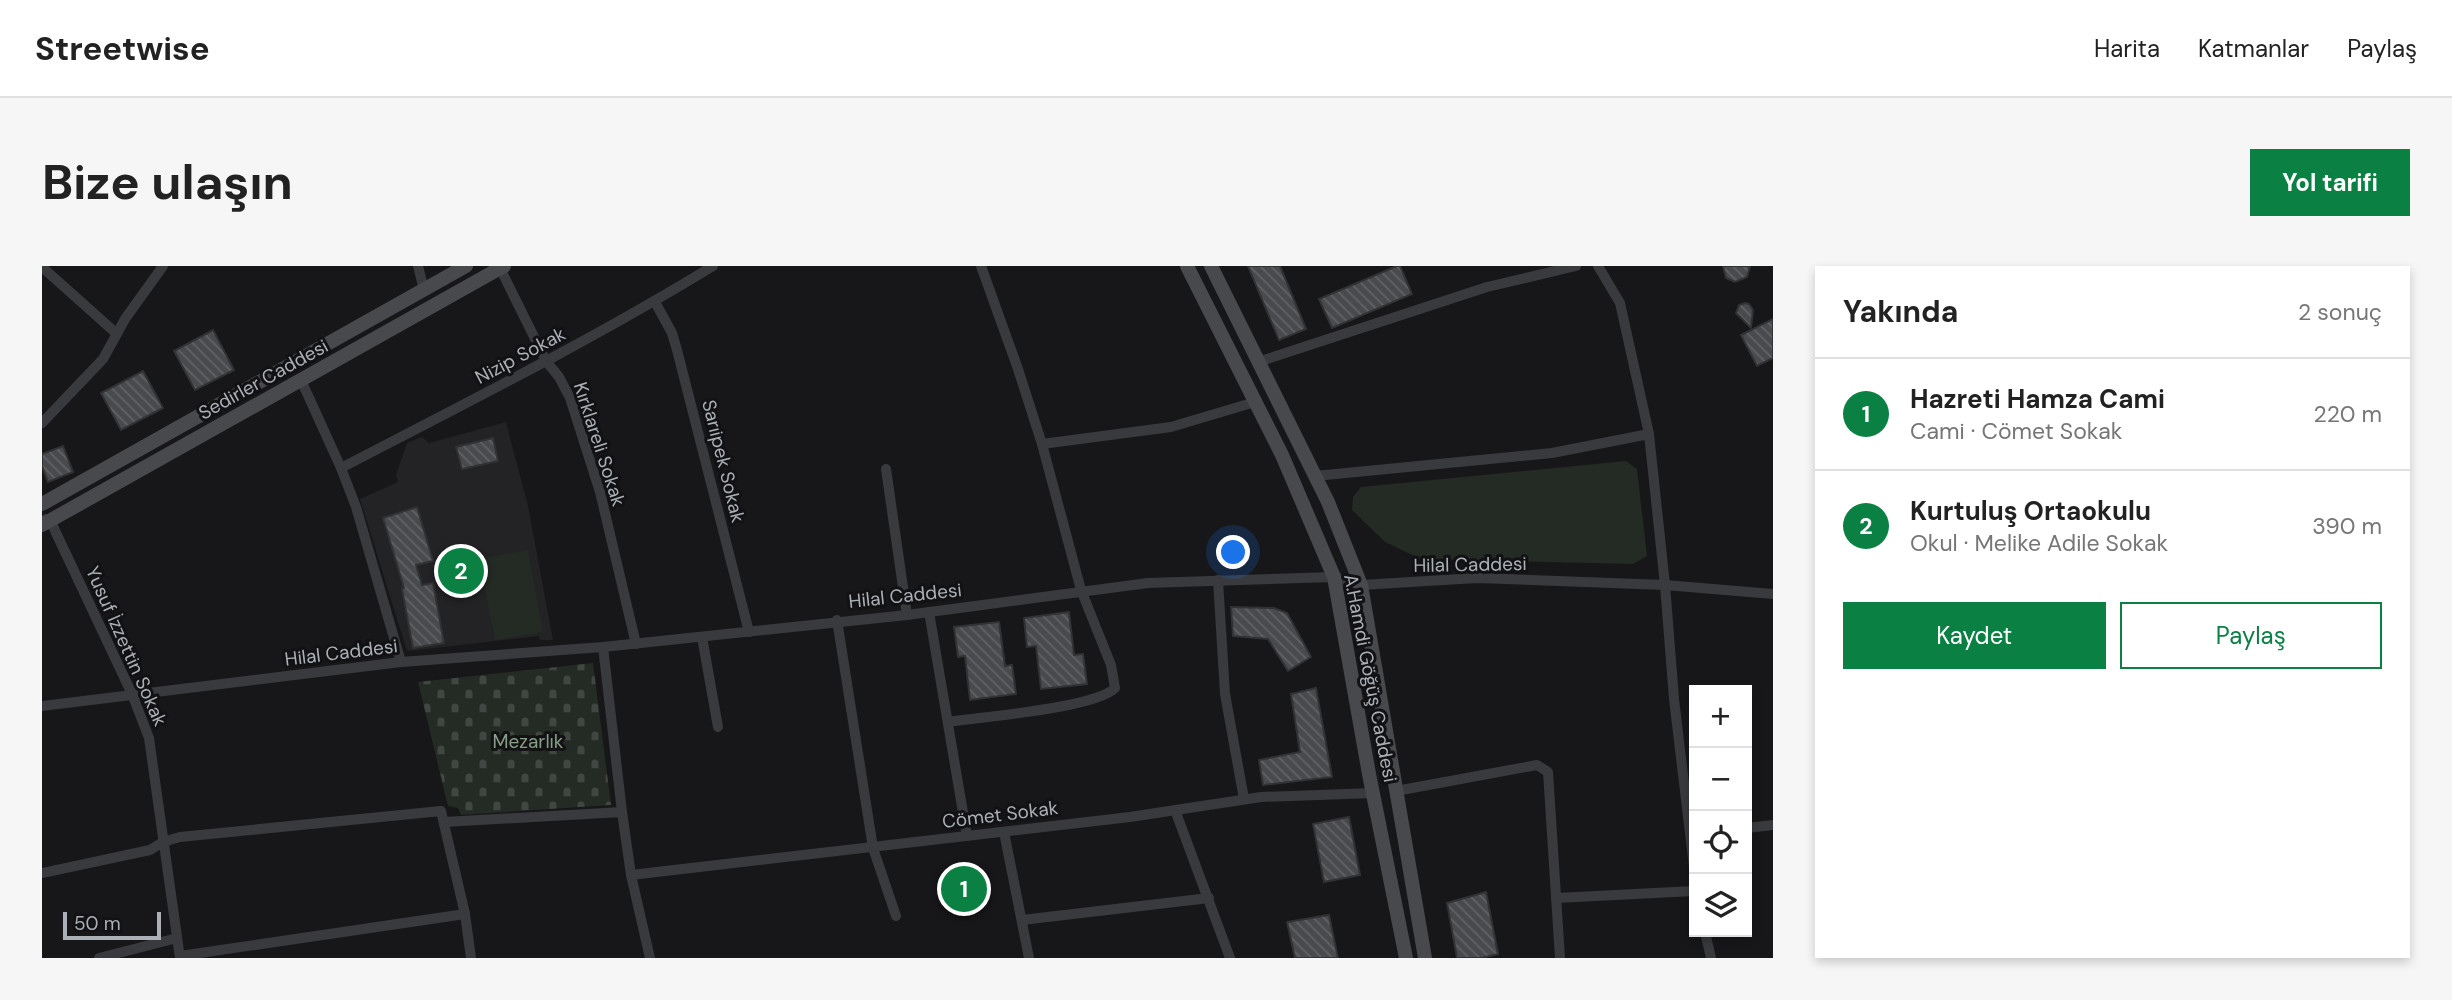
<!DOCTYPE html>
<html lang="tr">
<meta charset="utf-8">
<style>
:root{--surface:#fff;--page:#f6f6f6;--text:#222;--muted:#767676;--line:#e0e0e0;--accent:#0b8043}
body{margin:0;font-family:"DM Sans",sans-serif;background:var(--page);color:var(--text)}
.controls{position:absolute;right:21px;bottom:21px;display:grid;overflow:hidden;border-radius:0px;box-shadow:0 4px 10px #0003}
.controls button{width:63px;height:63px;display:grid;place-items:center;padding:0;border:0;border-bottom:2px solid var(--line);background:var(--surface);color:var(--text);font:35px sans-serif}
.scale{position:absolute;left:21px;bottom:18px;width:98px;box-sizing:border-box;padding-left:7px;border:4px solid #abb0b7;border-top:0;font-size:19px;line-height:24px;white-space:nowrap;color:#abb0b7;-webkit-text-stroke:5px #121214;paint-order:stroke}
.you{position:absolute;left:1192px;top:287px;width:24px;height:24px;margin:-18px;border:5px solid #fff;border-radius:50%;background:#1a73e8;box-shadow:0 0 0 10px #1a73e833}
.badge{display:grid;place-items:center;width:46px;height:46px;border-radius:50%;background:var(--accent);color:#fff;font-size:23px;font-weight:700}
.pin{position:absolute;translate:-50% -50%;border:4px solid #fff;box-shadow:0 2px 7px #0006}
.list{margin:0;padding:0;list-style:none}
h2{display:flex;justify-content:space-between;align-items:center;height:91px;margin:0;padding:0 28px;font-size:30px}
h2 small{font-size:23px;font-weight:400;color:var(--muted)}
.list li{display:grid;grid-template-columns:46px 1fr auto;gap:21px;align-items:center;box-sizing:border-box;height:112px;padding:0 28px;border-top:2px solid var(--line)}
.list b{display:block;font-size:26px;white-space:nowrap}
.list p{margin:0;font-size:23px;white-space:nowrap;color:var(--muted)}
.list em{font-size:23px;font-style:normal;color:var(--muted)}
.actions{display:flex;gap:14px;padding:21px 28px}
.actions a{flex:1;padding:16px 0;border:2px solid var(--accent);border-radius:0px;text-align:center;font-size:24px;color:var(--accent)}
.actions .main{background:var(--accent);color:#fff}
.icon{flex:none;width:38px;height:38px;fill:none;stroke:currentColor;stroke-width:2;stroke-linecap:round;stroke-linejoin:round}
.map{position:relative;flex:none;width:1731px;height:692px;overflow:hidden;border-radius:0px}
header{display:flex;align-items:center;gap:42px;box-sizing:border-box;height:98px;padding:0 35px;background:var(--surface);border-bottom:2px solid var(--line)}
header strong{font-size:33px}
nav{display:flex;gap:38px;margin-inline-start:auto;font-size:24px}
.intro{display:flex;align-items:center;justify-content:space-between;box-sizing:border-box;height:168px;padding:0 42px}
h1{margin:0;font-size:49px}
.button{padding:18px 32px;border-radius:0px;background:var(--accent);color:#fff;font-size:24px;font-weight:700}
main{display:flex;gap:42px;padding:0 42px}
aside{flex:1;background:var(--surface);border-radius:0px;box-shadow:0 4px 10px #0003}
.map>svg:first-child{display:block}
.built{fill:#232326}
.cemetery{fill:url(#cemetery-stones)}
.green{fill:#242a24}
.building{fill:url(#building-back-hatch);stroke:#313234;stroke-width:2}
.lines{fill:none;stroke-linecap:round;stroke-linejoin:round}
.street{stroke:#393a3d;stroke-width:10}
.secondary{stroke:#47494d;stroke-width:14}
.labels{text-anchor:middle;stroke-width:6;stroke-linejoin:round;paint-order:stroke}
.street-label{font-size:19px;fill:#abb0b7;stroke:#121214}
.park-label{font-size:19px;fill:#85a084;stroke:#121214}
</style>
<header>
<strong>Streetwise</strong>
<nav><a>Harita</a><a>Katmanlar</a><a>Paylaş</a></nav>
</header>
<div class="intro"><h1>Bize ulaşın</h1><a class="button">Yol tarifi</a></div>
<main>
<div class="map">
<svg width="1731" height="692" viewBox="0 0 1731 692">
<defs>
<pattern id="cemetery-stones" width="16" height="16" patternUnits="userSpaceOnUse" patternTransform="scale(1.75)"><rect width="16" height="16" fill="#242a24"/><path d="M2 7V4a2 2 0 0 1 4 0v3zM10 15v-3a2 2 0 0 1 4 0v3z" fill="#414642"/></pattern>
<pattern id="building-back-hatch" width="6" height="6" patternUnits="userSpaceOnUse" patternTransform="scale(1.75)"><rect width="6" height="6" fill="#494a4e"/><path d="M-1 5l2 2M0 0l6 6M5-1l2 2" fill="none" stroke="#616265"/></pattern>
</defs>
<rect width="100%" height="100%" fill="#171719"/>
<path class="built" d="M464,156L486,240L511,374H498L497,370L367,385L364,382L318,233L356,216L354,209L365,177L380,171L387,177Z"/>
<path class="cemetery" d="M551,397L569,539L419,549L416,542L406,540L376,416Z"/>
<g class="green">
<path d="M1584,195L1595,203L1605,290L1591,298L1379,293L1343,276L1310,244L1311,231L1319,221Z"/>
<path d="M486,284L501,366L453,374L437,293Z"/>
</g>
<g class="building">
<path d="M1206,0H1238L1264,63L1237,74Z"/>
<path d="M1355,0H1358L1370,28L1290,62L1277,33Z"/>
<path d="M1681,0H1708L1705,11L1693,16L1684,12Z"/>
<path d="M1703,37L1707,38L1711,44L1709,62L1694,47L1697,39Z"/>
<path d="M1731,53V92L1715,100L1699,69Z"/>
<path d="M171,64L192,104L153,124L132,85Z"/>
<path d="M101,105L121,142L79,164L59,127Z"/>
<path d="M451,172L456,195L420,203L414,181Z"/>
<path d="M21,180L31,206L6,216L0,200V188Z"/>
<path d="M375,241L391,295L374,299L380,319L391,317L402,377L371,382L360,323L362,322L341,252Z"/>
<path d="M1189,341L1232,342L1245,347L1269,391L1246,405L1226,373L1191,370Z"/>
<path d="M1027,346L1032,389L1041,388L1045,418L999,423L994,380L985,381L982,352Z"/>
<path d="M957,356L963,400L970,399L974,428L928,434L923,390L916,391L912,361Z"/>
<path d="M1274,422L1290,511L1221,519L1217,494L1258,486L1249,428Z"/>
<path d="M1307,551L1318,609L1282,616L1271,558Z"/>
<path d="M925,605L937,632L918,641L906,614Z"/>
<path d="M1444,626L1456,688L1440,692H1415L1405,637Z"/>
<path d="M1287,649L1296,692H1253L1245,656Z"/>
</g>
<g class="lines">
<g class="street">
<path d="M376,0L382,24"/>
<path d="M1556,0L1578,37L1607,168L1623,319L1632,433L1652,601"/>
<path d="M0,1L75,68"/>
<path d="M458,2L504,95L517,111L528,132L558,226L594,378"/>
<path d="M613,36L630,67L635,84L707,366"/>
<path d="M1216,96L1445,21L1534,0"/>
<path d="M259,114L299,202L314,241L359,396"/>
<path d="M0,157L61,93L83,53L121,0"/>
<path d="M1000,178L1129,161L1213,136"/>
<path d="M299,202C424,137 550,74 671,0"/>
<path d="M844,203L865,349"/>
<path d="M1273,210L1510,187L1607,168"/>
<path d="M4,253L8,254L90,428L107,472L138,692"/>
<path d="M1176,314L1183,428L1202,533"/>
<path d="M887,346L925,570"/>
<path d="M795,354L831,582L854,650"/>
<path d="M660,371L676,461"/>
<path d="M561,381L580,546"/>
<path d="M0,440L359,396L561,381L865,349L1106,317L1292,311L1319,319L1435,312L1623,319L1731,328"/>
<path d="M906,456C938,451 1054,442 1073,422L1069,399L1039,324L1000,178L976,103L939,0"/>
<path d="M1354,525L1495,499L1506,506L1518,692"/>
<path d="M1133,544L1188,692"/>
<path d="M402,556L580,546L589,609L608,692"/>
<path d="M1705,562L1731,559"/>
<path d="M962,566L987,692"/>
<path d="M0,607L108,584L121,576L138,571L399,545L423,648L429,692"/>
<path d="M589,609L1088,551L1219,531L1331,527"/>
<path d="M1514,632L1652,625"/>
<path d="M980,654L1167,632"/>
<path d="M1663,666L1669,692"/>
<path d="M138,690L423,648"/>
<path d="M57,692L135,672"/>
</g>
<g class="secondary">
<path d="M1145,0L1240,189L1292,311L1327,508L1364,692"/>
<path d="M1169,0L1286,236L1319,319L1383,692"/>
<path d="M0,238L424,0"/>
<path d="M0,259L462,0"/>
</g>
</g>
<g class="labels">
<g class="street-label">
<text transform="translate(478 89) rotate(-28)" y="7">Nizip Sokak</text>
<text transform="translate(221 113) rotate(-29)" y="7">Sedirler Caddesi</text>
<text transform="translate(558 178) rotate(72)" y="7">Kırklareli Sokak</text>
<text transform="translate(682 195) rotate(76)" y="7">Sarıipek Sokak</text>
<text transform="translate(1428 298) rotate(-1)" y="7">Hilal Caddesi</text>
<text transform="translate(863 329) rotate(-6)" y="7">Hilal Caddesi</text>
<text transform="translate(85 380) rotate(66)" y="7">Yusuf İzzettin Sokak</text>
<text transform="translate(299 386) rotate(-7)" y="7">Hilal Caddesi</text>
<text transform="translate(1329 412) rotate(79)" y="7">A.Hamdi Göğüş Caddesi</text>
<text transform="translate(958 548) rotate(-7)" y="7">Cömet Sokak</text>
</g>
<g class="park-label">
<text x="486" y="482">Mezarlık</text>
</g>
</g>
</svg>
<div class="controls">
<button>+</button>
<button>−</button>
<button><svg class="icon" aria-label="locate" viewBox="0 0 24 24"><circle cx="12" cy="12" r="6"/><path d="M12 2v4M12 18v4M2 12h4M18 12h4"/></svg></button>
<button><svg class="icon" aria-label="layers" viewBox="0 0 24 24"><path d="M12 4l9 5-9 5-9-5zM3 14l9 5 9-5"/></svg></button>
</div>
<div class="scale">50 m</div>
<div class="you"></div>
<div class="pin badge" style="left:922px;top:623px">1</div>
<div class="pin badge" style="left:419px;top:305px">2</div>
</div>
<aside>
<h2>Yakında<small>2 sonuç</small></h2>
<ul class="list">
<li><span class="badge">1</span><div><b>Hazreti Hamza Cami</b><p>Cami · Cömet Sokak</p></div><em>220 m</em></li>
<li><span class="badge">2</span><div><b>Kurtuluş Ortaokulu</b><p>Okul · Melike Adile Sokak</p></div><em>390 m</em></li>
</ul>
<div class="actions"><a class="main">Kaydet</a><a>Paylaş</a></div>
</aside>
</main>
